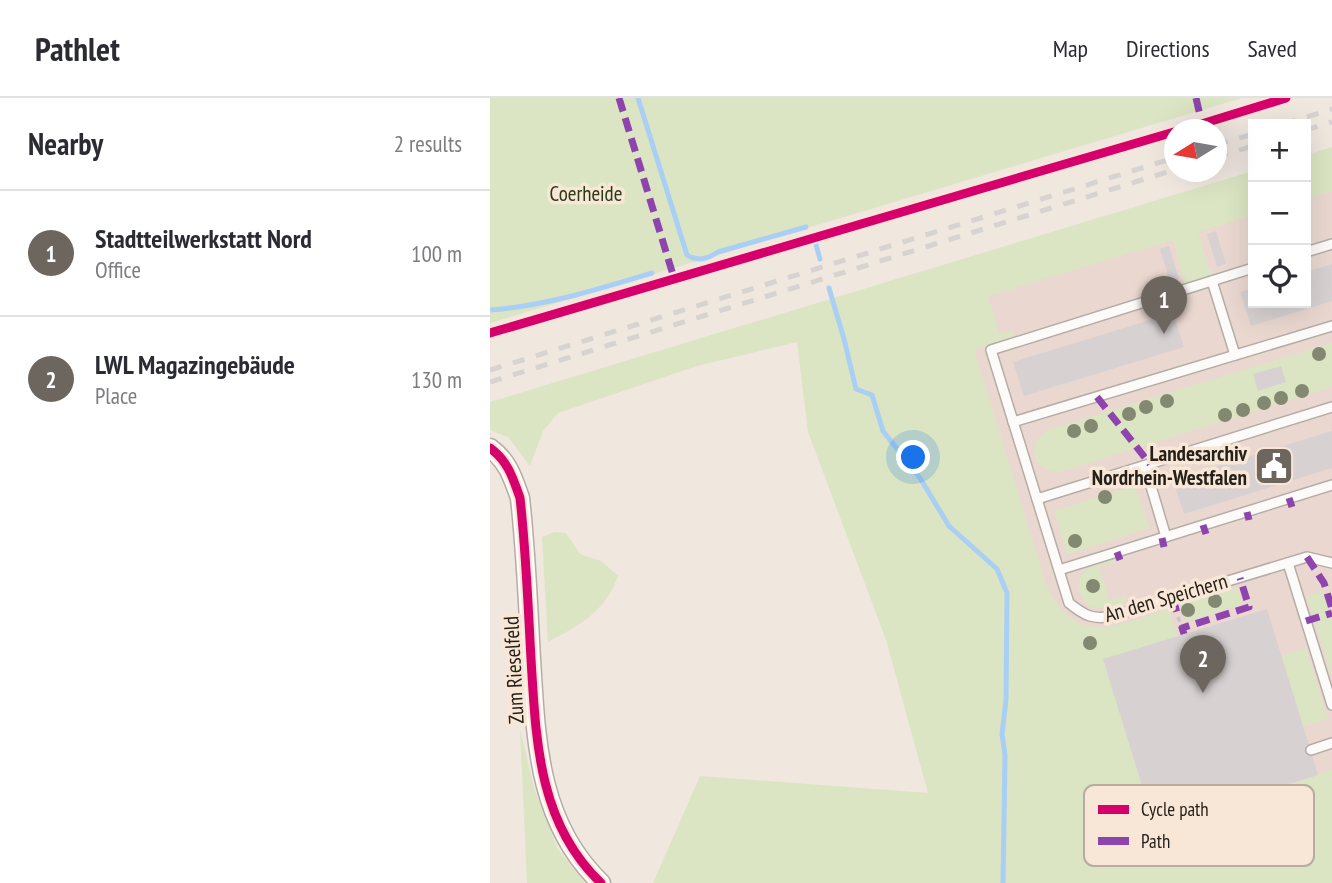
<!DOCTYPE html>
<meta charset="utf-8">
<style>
:root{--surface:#fff;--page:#f7f7f7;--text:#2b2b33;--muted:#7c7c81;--line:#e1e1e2;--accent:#6d665f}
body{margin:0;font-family:"PT Sans Narrow",sans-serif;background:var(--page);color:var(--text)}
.controls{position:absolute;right:21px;top:21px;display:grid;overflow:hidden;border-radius:0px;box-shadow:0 7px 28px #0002}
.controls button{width:63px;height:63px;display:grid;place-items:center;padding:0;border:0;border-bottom:2px solid var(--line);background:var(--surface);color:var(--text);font:35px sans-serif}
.compass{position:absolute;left:674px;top:21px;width:63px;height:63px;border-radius:50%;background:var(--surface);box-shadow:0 7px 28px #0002;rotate:259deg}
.you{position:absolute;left:424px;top:360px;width:24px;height:24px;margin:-18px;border:5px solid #fff;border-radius:50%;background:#1a73e8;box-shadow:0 0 0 10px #1a73e833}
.badge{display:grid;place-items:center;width:46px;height:46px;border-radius:50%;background:var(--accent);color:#fff;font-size:23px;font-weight:700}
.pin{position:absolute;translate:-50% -58px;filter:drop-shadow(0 2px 4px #0008)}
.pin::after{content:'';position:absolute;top:37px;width:24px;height:21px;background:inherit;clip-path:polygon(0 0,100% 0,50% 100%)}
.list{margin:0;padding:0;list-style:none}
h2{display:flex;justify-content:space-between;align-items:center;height:91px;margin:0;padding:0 28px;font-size:30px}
h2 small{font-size:23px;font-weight:400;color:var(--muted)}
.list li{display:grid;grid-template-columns:46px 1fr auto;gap:21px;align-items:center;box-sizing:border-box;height:126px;padding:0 28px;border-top:2px solid var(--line)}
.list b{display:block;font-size:26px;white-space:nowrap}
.list p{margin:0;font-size:23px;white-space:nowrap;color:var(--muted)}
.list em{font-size:23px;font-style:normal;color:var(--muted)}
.icon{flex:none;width:38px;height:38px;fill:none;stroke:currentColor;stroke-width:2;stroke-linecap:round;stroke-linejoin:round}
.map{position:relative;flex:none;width:842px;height:785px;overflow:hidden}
header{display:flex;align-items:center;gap:42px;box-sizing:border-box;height:98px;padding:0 35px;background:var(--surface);border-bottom:2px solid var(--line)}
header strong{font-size:33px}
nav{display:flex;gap:38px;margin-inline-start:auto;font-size:24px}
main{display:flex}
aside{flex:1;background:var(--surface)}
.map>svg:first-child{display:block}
.industrial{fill:#ead8d0}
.green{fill:#dbe5c3}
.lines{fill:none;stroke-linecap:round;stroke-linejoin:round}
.stream{stroke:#aacff4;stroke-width:5}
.building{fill:#d7d1d1}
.service-casing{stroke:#b4ada6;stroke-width:12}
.minor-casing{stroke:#b4ada6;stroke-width:21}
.path{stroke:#cbc7c4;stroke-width:3.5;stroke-dasharray:5 5;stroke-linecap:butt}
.service{stroke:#fdfbfa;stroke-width:9}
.minor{stroke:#fdfbfa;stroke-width:18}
.rail{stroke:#d6d3d1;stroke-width:5;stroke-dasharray:12 12;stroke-linecap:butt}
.quiet{stroke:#8e44ad;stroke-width:7;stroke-dasharray:14 7;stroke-linecap:butt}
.cycleway-casing{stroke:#f8e7d7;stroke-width:13}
.cycleway{stroke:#d6006c;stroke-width:9}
.tree{fill:#838870}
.labels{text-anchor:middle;stroke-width:7;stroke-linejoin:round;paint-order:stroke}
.park-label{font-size:21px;fill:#2a3a15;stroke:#f8e7d7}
.poi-label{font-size:21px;font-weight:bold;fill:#26201a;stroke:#f8e7d7;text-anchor:end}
.street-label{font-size:21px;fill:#26201a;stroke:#f8e7d7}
.key{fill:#f8e7d7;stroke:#b9ab9e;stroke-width:2}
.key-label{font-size:19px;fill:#26201a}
</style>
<header>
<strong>Pathlet</strong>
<nav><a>Map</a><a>Directions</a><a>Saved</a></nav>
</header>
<main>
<aside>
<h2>Nearby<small>2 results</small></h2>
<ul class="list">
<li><span class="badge">1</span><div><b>Stadtteilwerkstatt Nord</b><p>Office</p></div><em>100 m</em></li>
<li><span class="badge">2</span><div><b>LWL Magazingebäude</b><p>Place</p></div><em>130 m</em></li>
</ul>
</aside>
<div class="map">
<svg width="842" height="785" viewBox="0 0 842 785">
<rect width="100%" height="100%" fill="#f0e7df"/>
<path class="industrial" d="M842,72V785H635L453,191L763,96V205H816V80Z"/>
<g class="green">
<path d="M0,0H752L0,225Z"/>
<path d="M842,49V93L816,101V57Z"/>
<path d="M763,73V117L708,134L719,172L722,171L723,178L695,187L683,142L498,198L509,236L522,233L524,240L484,252L557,489C589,551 626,527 679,511L687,538L664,727L842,672V785H163L210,678L438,695L396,542L318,334L307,244L207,268L68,315L53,333L40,368L18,339L0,332V304Z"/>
<path d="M842,245V289L570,374C543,374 535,348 557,332Z"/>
<path d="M639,389L646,390L659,430L577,456L564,413Z"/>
<path d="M64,434L76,435L90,456L111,463L128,478C115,514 90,527 58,544L52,439Z"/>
<path d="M627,461L628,463L609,469L620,503L636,498L637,504L621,509H601C588,500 583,480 599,470C607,465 618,464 627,461Z"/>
<path d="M747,489L752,506L697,523L692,506Z"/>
<path d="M833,493L842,524V579L817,498Z"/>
<path d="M816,550L838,621L813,629L792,558Z"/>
<path d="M30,631L44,690L67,750L95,785H37Z"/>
</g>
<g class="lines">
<g class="stream">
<path d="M148,0L197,157C208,164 217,161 228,154L316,129"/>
<path d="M326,147L330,161"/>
<path d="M339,190L354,241L366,291L382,297L393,333L430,380L459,428L507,471L517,495L516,602L512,636L515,657L513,785"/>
<path d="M0,212C55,208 109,191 162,175"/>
</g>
</g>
<g class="building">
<path d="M726,133L736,166L727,169L717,136Z"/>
<path d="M679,148L689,181L680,184L670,151Z"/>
<path d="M842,166V203L761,228L750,194L763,190V205H816V174Z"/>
<path d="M683,215L694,249L534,298L523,264Z"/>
<path d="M791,268L796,284L768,293L763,276Z"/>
<path d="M842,333V370L694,416L683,382Z"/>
<path d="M777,511L828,677L664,727L613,561Z"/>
</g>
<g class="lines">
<g class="service-casing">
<g id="service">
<path d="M816,154L842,146"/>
<path d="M763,170L501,252L579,505C595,518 603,522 623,518L817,459L842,465"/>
<path d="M722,183L745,257"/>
<path d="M523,324L842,228"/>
<path d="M655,368L676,439"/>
<path d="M547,401L842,309"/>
<path d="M798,465L842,607"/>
<path d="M569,472L842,387"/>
<path d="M821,652L842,645"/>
</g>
</g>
<g class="minor-casing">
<path id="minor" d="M0,350C18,363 23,380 30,400C36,453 38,507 41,561C46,642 48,725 111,785"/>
</g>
<path class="path" d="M688,519L692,530"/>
<use href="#service" class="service"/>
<use href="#minor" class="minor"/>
<g class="rail">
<path d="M794,26L842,11"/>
<path d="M816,32L842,24"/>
<path d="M726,47L763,36"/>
<path d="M726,59L763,48"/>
<path d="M0,272L684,60"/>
<path d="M0,284L684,72"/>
</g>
<g class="quiet">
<path d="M129,0L184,180"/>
<path d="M706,0L712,26"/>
<path d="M607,299L660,366"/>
<path d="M799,400L802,409"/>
<path d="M757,414L759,422"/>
<path d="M713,427L716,436"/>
<path d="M672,440L674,449"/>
<path d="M627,454L630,462"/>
<path d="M817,459L834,485L842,511"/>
<path d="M683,500L688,519"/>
<path d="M816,523L842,515"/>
<path d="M694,536L692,530L759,509L750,480"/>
</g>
<g class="cycleway-casing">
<g id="cycleway">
<path d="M692,32L796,0"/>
<path d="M0,235L684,34"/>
<path d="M0,350C18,363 23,380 30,400C36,453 38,507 41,561C46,642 48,725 111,785"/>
</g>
</g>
<use href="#cycleway" class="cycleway"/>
</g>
<g class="tree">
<circle cx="829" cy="256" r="7"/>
<circle cx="812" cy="293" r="7"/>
<circle cx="791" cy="300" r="7"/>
<circle cx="677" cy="303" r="7"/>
<circle cx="774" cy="305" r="7"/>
<circle cx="656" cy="309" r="7"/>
<circle cx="753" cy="312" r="7"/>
<circle cx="639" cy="316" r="7"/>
<circle cx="735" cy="317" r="7"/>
<circle cx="601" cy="328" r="7"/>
<circle cx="584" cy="333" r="7"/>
<circle cx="615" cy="399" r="7"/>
<circle cx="585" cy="443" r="7"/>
<circle cx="603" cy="488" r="7"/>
<circle cx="725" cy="503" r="7"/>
<circle cx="698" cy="512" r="7"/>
<circle cx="600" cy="545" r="7"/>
</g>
<defs>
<g id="civic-square" transform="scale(2.0125)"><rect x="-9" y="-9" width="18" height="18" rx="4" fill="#6d665f" stroke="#f8e7d7"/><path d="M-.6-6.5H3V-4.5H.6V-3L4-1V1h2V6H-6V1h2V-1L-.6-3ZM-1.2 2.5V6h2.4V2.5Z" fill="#fff"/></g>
</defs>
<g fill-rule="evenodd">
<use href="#civic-square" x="784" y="368"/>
</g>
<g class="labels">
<g class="park-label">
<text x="96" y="103">Coerheide</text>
</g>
<g class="poi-label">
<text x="757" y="363">Landesarchiv<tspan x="757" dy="24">Nordrhein-Westfalen</tspan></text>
</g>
<g class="street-label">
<text transform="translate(676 500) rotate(-16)" y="7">An den Speichern</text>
<text transform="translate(24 572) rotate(-93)" y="7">Zum Rieselfeld</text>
</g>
</g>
<rect x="594" y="687" width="230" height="81" rx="10" class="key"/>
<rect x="608" y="707" width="31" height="9" fill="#d6006c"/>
<rect x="608" y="739" width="31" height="8" fill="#8e44ad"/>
<g class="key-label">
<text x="651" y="718">Cycle path</text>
<text x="651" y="750">Path</text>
</g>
</svg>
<div class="controls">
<button>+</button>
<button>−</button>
<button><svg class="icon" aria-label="locate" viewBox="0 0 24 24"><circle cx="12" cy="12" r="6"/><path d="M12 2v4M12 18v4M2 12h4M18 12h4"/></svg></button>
</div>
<svg class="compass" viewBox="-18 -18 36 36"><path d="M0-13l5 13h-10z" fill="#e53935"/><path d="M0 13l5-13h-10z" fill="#7c7c81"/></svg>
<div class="you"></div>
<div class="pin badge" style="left:674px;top:236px">1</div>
<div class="pin badge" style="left:713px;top:595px">2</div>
</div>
</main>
